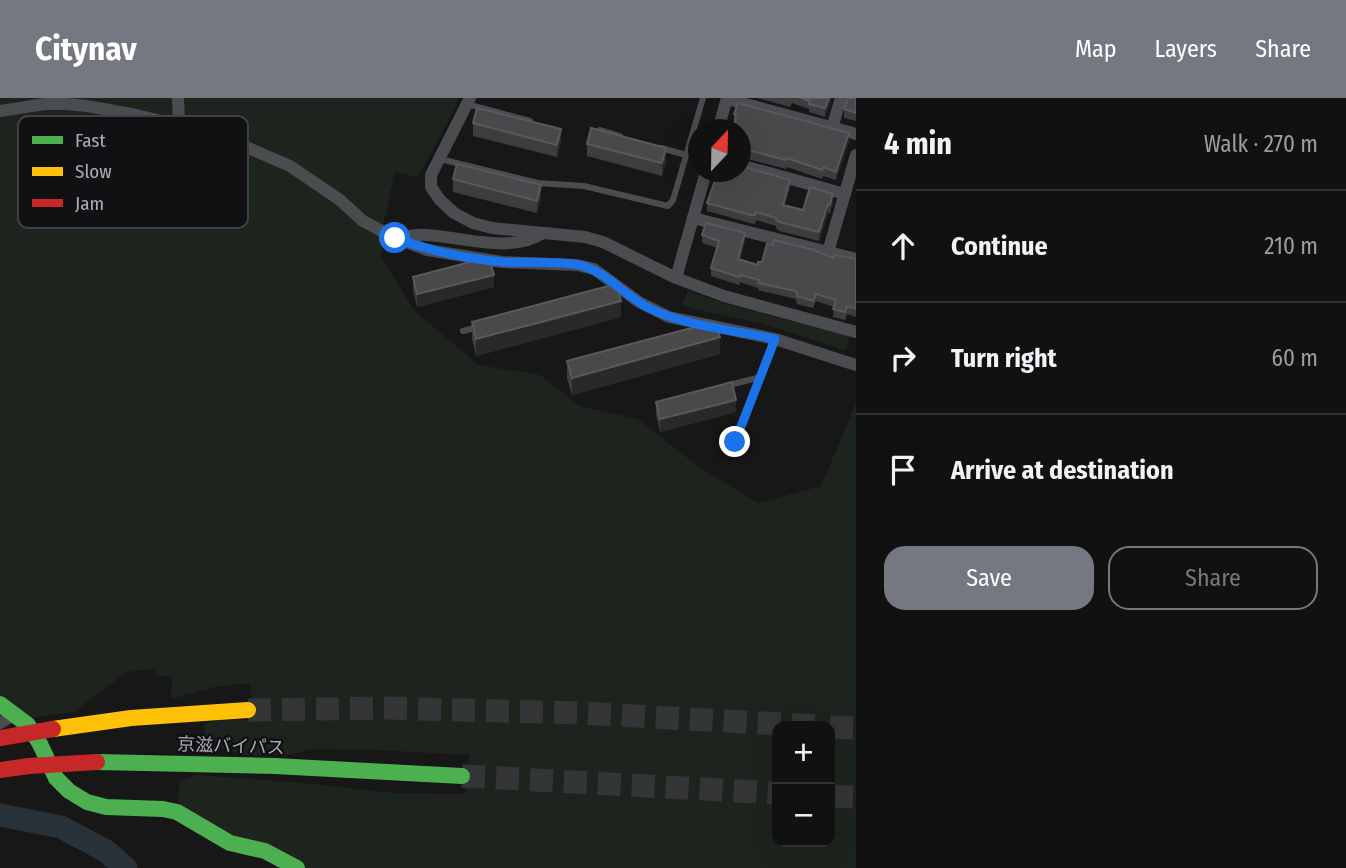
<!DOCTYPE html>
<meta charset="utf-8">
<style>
:root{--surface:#111;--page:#1e1f1f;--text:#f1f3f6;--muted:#9c9d9f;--line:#303131;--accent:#757880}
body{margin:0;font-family:"Fira Sans Condensed","Noto Sans JP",sans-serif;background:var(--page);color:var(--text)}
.controls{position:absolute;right:21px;bottom:21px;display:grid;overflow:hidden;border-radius:14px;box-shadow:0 7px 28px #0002}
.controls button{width:63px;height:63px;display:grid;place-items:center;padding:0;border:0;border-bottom:2px solid var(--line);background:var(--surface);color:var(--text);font:35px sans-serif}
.compass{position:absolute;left:688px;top:21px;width:63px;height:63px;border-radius:50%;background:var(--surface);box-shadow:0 7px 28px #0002;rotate:22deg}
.stop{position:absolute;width:21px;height:21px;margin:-16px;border:5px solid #1a73e8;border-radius:50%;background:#fff}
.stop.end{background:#1a73e8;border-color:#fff;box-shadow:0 2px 7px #0008}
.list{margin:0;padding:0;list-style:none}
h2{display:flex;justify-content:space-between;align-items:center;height:91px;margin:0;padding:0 28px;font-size:30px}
h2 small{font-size:23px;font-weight:400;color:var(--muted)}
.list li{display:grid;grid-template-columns:46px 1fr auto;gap:21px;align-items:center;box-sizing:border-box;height:112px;padding:0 28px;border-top:2px solid var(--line)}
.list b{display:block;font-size:26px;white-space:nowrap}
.list em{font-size:23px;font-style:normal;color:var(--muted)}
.actions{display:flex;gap:14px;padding:21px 28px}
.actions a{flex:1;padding:16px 0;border:2px solid var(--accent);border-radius:21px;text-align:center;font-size:24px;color:var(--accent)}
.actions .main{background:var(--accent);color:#fff}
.icon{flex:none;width:38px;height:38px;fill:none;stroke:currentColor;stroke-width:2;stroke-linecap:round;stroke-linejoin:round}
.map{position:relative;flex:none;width:856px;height:770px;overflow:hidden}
header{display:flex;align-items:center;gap:42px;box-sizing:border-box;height:98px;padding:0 35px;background:var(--accent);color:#fff}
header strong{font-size:33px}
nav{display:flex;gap:38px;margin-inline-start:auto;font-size:24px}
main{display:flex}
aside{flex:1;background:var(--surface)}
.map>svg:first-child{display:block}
.green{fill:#1d241e;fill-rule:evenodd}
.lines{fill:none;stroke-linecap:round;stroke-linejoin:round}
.river{stroke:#2a3239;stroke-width:23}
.highway-tunnel{stroke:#343537;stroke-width:23;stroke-dasharray:23 11;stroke-linecap:butt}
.lane{stroke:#4b4c50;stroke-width:6}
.street{stroke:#4b4c50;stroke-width:12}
.fast{stroke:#4caf50;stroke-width:16}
.slow{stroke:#ffc107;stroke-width:16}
.jam-bridge{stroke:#c62828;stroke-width:16}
.wall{fill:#3d3d3f}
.shaded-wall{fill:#29292a}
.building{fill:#49494c;stroke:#58595d;stroke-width:2}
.route{stroke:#1a73e8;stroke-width:9}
.labels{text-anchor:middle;stroke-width:5;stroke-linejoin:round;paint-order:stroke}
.street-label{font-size:18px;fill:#a8adb8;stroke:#111113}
.key{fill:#111113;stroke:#3e4045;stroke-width:2}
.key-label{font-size:19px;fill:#a8adb8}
</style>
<header>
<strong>Citynav</strong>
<nav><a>Map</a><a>Layers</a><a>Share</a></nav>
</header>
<main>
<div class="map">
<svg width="856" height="770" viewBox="0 0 856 770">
<rect width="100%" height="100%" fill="#171717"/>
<g class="green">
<path d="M0,0H459L453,14L418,79L395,74L384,122L381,159L415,213L478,267L540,277L580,308L638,321L699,369L758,405L821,388L856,305V770H308L284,756L239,741L183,709L177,702L181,682L199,677L315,686L393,695L465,696L469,657L376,652L313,651L290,657H243L220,650L205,641L204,626L224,621L253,623L250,585L214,589L171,601L172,579L158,578L153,571L126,574L74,614L31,620L6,600L0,597ZM777,628H830V744H777Z"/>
<path d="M688,193C741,212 796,225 850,236L846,253C819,243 791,234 762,226C735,219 708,215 682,207Z"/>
</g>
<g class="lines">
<path class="river" d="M0,717L61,729L106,753L126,770"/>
<g class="highway-tunnel">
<path d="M248,612L383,610L580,615L817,628"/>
<path d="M830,629L856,630"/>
<path d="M462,678L777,695"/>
<path d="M830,698L856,699"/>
</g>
<g class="lane">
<path d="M467,6L530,23"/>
<path d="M600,32L620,38"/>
<path d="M661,50L686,57"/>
<path d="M440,61L538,85L584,88L668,108L673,102L703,0"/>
<path d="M463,233L478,229"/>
<path d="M725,288L761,279"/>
<path d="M735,344L775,241"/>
</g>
<g class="street">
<path d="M178,0L179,26"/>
<path d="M470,0L431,77V89L440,102L454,115L473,125L492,130L585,139L603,144L676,180L724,198L856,234"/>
<path d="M727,1L856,36"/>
<path d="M0,13L45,6H66L87,8L136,17L216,36L290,68L340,102L363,123L395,140L427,152L502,164L577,167L594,171L639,204L669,219L775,241L856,267"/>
<path d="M832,30L841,0"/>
<path d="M718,32L727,0"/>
<path d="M740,67L845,96"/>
<path d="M693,120L856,161"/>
<path d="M399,140C408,138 418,136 427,137C463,139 511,156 543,135"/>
<path d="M828,154L856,57"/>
<path d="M676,180L706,74"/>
<path d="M0,625L15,616"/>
</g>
<g class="fast">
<path d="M0,606L28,627L40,646L56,680L69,693L87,704L106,709L163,711L177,714L230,745L265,753L297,770"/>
<path d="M97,664L275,668L462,678"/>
</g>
<path class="slow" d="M53,631L131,620L248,612"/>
<g class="jam-bridge">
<path d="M0,640L53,631"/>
<path d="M0,672L29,668L97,664"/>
</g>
</g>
<g class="wall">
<path d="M757,0H832L825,19L809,14V11L792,5L790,9Z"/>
<path d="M856,0V23L844,20V11Z"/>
<path d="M734,16L849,43L836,82L823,78L822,81L787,69L786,71L740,59V32L734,25Z"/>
<path d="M473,25L561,44L557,59L473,38Z"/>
<path d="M587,46L666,63L662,78L587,58Z"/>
<path d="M714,76L790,90L785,107L803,112L833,105L830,115H828L819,143L779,133L776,130V128L756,122L755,126L750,125L707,113V105L714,84Z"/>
<path d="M453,81L541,100L537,115L453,94Z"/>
<path d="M702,137L745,142L740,162L758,167L762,164L833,160L856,161V219L847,216L845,222L833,219L834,209L816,203L813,210L797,206L796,201L758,192V190L740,184L739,187L711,178V170L717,150L702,145Z"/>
<path d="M413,179L494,189L417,209L413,192Z"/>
<path d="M621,219L476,258L472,241V224Z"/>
<path d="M720,256L572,297L567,280V263Z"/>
<path d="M656,304L736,314L660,334L656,317Z"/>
</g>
<g class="shaded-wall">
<path d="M829,0H832L825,19V10Z"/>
<path d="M561,31V44L557,59V47Z"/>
<path d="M849,35V43L836,82V74Z"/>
<path d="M666,50V63L662,78V65Z"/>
<path d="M790,82V90L783,115V107Z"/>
<path d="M541,87V100L537,115V103Z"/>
<path d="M833,96V105L830,115V107Z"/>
<path d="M828,106V115L819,143V134Z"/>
<path d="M745,135V142L738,169V161Z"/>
<path d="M494,177V189L417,209V196Z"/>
<path d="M621,203V219L476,258V241Z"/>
<path d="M720,239V256L572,297V280Z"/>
<path d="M736,302V314L660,334V321Z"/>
</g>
<g class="building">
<path d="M801,0H829L825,10L809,6L810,3Z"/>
<path d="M848,0H856V15L844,11Z"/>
<path d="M738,5L849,35L836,74L823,69L822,72L787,60L786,62L740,50V32H733L736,17L734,16Z"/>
<path d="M477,10L561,31L557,47L473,25Z"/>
<path d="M591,30L666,50L662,65L587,46Z"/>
<path d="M457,66L541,87L537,103L453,81Z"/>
<path d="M740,68L790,82L783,107L803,112L810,89L833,96L830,107L828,106L819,134L779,124L776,122V120L756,114L755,117H750L707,105L717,77L714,76L715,74H740Z"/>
<path d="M706,125L745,135L738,161L758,167V164H762L767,146L773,147L774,142L814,152L833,160L834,157L856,161V211L847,208L845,214L833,211L836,202L816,196L813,203L797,198L796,193L758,185L759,182L740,177L739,179L711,170L719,143L702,137Z"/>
<path d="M489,159L494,177L417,196L413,179Z"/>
<path d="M616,186L621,203L476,241L472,224Z"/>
<path d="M714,224L720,239L572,280L567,263Z"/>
<path d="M732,284L736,302L660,321L656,304Z"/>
</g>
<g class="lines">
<path class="route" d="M395,140C430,153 467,161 504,164C529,165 555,163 579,167C607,173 625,199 651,211C690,229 734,232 775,241L735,344"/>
</g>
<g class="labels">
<g class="street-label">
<text transform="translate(231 648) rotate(2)" y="6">京滋バイパス</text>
</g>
</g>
<rect x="18" y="18" width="230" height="112" rx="10" class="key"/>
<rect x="32" y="38" width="31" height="8" fill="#4caf50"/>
<rect x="32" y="69" width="31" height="9" fill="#ffc107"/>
<rect x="32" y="101" width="31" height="8" fill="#c62828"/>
<g class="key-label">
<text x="75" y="49">Fast</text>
<text x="75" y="80">Slow</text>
<text x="75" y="112">Jam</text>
</g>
</svg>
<div class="controls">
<button>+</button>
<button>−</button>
</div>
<svg class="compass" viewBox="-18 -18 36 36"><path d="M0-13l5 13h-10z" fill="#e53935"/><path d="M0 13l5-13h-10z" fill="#9c9d9f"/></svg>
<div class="stop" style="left:395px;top:140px"></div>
<div class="stop end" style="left:735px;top:344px"></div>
</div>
<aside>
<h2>4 min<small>Walk · 270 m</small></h2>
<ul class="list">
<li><svg class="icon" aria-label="ahead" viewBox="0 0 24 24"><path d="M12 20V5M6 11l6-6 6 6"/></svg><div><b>Continue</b></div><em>210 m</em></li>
<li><svg class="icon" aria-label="right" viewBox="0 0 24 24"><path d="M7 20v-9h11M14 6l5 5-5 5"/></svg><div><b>Turn right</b></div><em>60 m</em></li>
<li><svg class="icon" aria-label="arrive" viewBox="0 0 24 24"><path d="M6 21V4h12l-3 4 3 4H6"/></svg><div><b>Arrive at destination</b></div></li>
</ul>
<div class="actions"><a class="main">Save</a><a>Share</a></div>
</aside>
</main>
